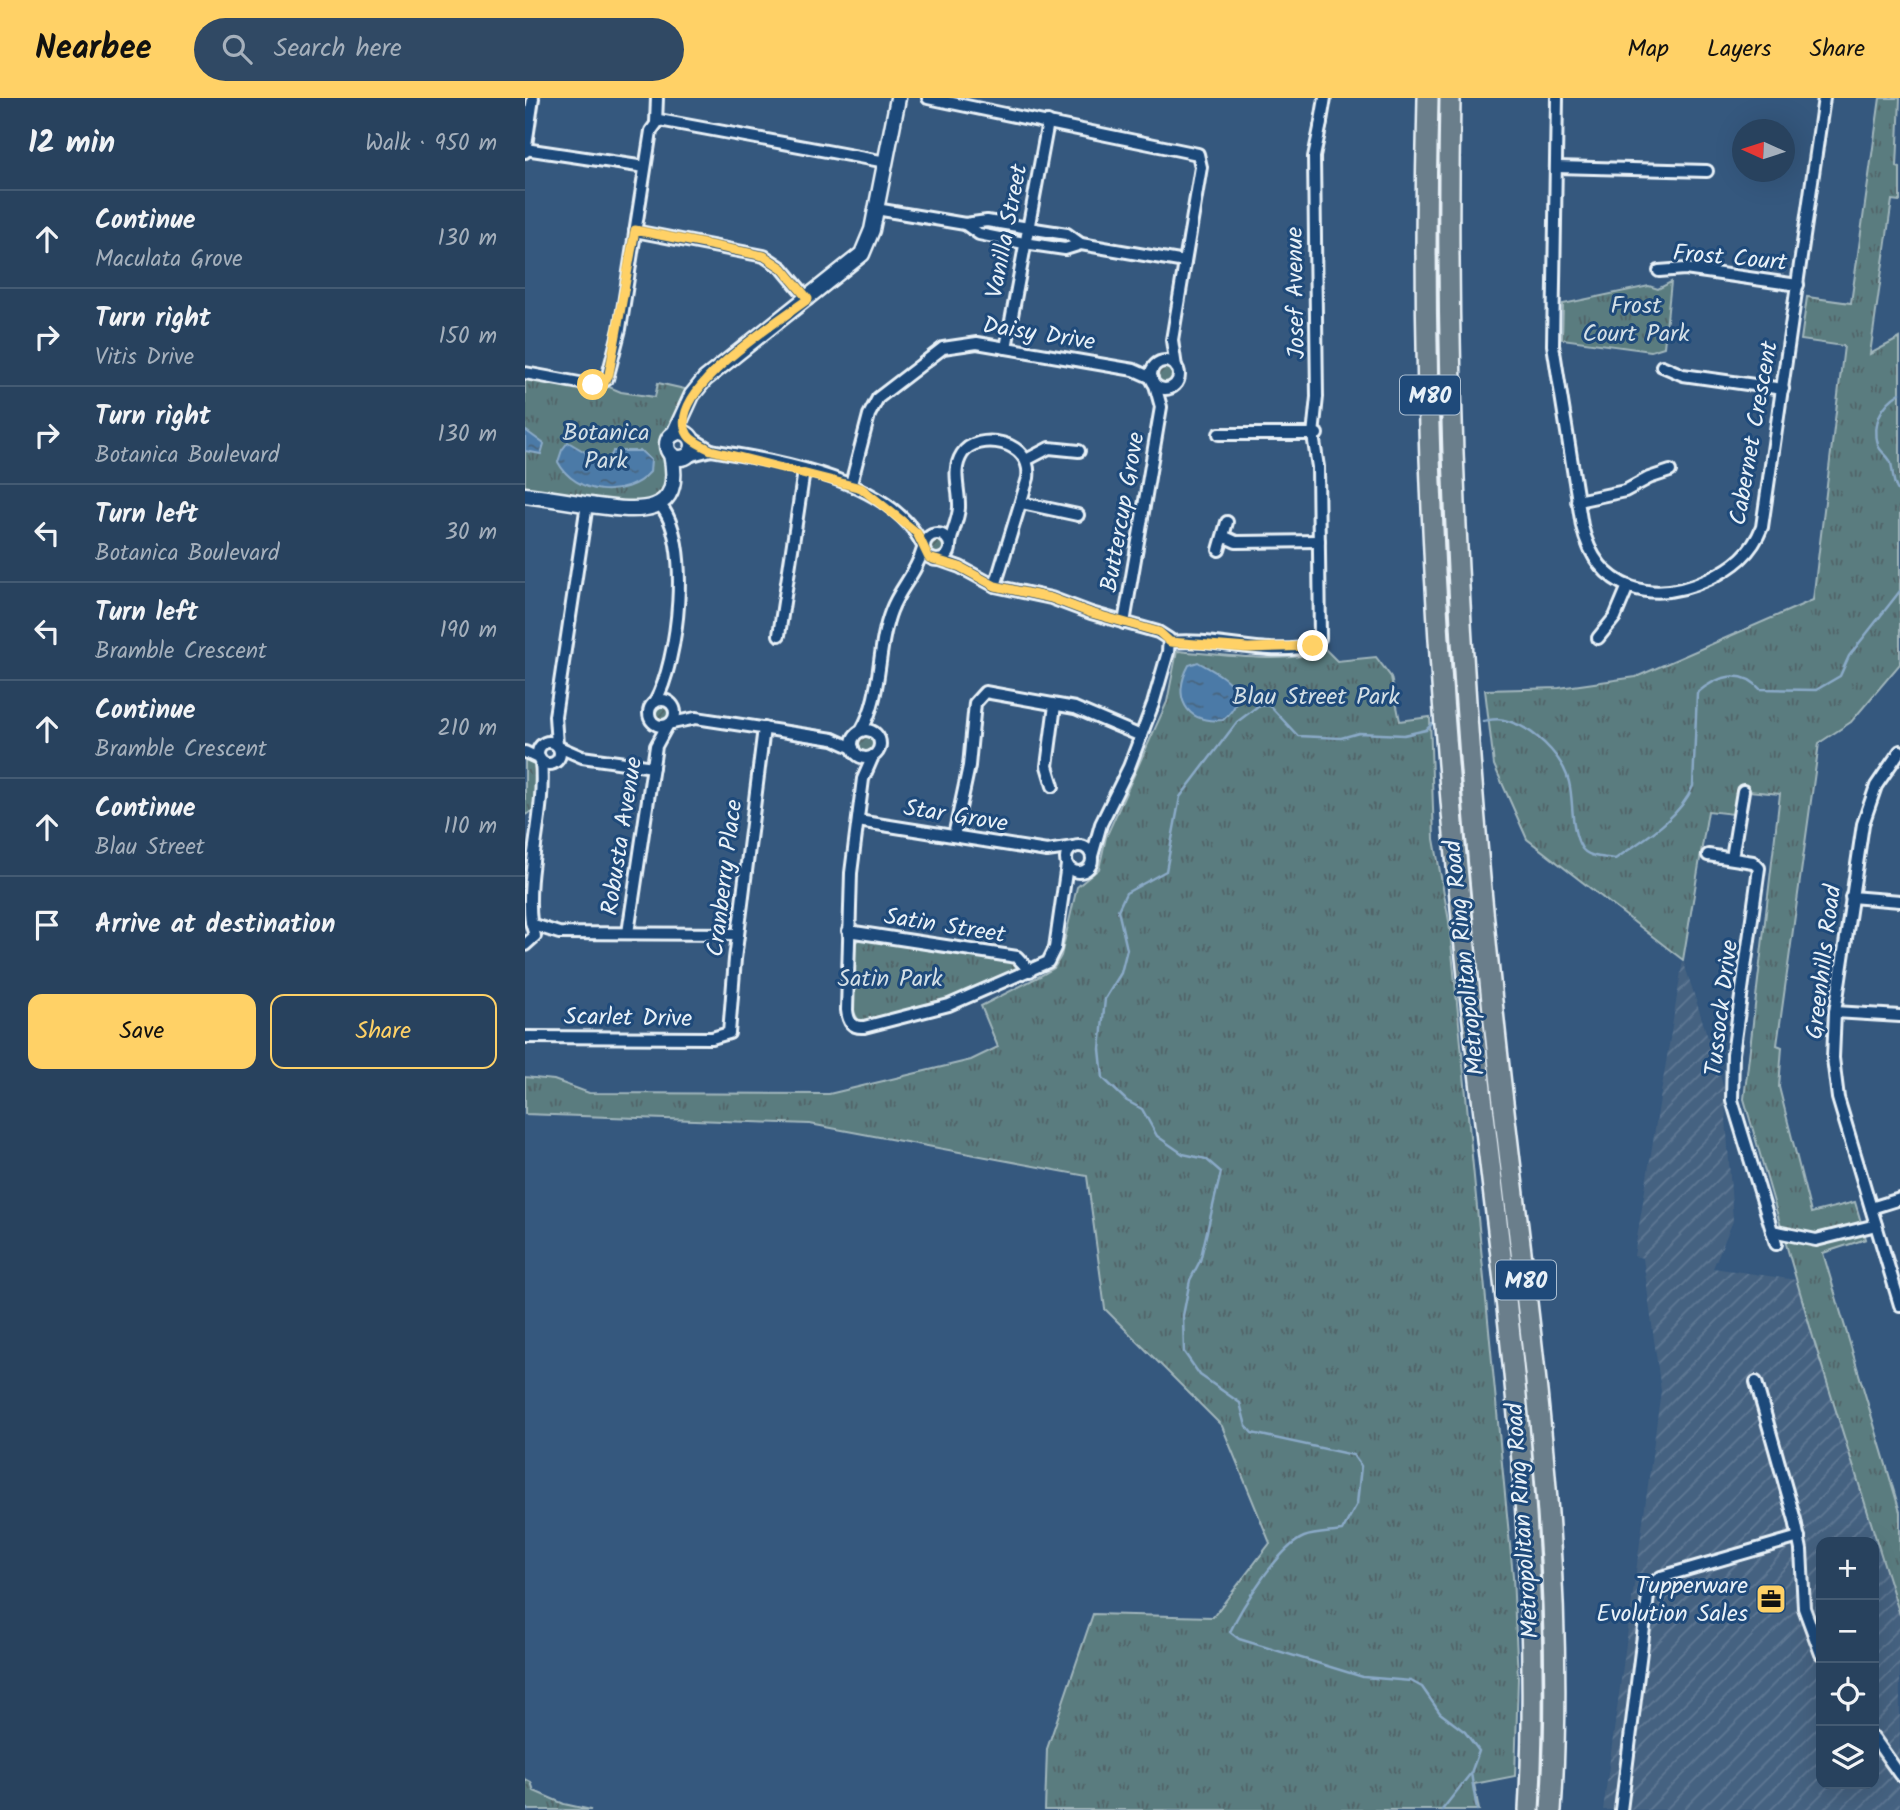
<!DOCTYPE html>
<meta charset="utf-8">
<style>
:root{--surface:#28425e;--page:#304964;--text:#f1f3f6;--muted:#a5b0bc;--line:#445b73;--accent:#ffd166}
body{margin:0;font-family:Kalam,sans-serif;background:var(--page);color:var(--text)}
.controls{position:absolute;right:21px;bottom:21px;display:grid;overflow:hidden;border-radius:14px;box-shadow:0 7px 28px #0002}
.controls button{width:63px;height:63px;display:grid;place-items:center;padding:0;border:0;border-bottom:2px solid var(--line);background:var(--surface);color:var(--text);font:35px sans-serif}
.compass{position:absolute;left:1207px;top:21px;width:63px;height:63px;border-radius:50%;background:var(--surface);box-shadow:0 7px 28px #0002;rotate:273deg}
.stop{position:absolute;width:21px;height:21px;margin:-16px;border:5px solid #ffd166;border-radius:50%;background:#fff}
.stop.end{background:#ffd166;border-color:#fff;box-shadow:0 2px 7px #0008}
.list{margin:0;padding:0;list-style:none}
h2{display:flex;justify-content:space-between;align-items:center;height:91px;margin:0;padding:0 28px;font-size:30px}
h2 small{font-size:23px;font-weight:400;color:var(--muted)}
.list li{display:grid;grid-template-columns:46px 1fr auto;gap:21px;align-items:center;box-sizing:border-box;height:98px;padding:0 28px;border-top:2px solid var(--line)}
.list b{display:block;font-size:26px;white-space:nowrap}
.list p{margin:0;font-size:23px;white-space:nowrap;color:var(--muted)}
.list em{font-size:23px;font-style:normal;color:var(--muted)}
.actions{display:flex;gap:14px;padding:21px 28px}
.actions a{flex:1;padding:16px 0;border:2px solid var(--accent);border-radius:14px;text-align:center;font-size:24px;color:var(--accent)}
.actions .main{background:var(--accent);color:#111}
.icon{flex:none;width:38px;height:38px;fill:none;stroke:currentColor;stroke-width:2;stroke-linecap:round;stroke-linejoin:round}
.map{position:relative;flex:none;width:1375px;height:1712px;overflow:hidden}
header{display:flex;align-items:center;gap:42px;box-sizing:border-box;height:98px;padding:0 35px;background:var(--accent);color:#111}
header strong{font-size:33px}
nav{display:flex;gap:38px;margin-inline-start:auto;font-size:24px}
.search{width:490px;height:63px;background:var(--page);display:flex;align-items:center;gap:18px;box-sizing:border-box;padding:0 24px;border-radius:38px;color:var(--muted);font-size:26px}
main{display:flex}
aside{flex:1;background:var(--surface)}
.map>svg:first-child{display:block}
.industrial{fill:url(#industrial-furrows);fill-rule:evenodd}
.grass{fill:url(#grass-tufts);stroke:#a1b6bc;stroke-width:2}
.garden{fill:url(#garden-furrows);stroke:#a1b6bc;stroke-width:2}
.water{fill:url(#water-ripples);stroke:#8aaac7;stroke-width:2}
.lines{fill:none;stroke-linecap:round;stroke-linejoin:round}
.stream{stroke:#8aaac7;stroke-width:2.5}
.minor-casing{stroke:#e8f1f8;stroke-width:16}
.tertiary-casing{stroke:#e8f1f8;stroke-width:19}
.motorway-casing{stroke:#e8f1f8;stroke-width:24}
.minor{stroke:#1f4a7a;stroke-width:10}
.tertiary{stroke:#1f4a7a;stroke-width:14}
.motorway{stroke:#6b7e8b;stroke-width:19}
.route{stroke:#ffd166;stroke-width:9}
.labels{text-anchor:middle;stroke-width:6;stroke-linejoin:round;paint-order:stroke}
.shield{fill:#1f4a7a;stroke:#acbfd2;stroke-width:2}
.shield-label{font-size:23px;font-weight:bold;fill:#e8f1f8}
.street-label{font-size:24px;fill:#e8f1f8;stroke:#1f4a7a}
.park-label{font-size:24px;fill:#d3dfe6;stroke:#1f4a7a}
.poi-label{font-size:24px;fill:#e8f1f8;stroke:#1f4a7a;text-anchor:end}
</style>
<header>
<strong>Nearbee</strong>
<div class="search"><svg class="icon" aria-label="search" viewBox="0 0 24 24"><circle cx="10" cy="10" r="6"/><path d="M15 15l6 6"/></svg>Search here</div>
<nav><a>Map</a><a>Layers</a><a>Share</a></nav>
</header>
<main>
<aside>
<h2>12 min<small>Walk · 950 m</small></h2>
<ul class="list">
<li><svg class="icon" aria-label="ahead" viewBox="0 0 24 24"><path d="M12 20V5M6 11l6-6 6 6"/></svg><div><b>Continue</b><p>Maculata Grove</p></div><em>130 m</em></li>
<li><svg class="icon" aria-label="right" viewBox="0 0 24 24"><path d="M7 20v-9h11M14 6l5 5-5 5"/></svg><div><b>Turn right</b><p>Vitis Drive</p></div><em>150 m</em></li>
<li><svg class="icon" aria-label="right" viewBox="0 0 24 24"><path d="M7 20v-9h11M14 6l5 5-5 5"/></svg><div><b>Turn right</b><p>Botanica Boulevard</p></div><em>130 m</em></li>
<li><svg class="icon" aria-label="left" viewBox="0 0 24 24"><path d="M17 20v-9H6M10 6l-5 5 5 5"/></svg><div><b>Turn left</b><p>Botanica Boulevard</p></div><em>30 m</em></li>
<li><svg class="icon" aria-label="left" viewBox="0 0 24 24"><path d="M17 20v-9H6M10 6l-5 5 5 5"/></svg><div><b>Turn left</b><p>Bramble Crescent</p></div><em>190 m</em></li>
<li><svg class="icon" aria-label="ahead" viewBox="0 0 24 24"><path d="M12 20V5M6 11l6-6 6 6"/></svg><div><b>Continue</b><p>Bramble Crescent</p></div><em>210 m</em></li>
<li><svg class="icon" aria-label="ahead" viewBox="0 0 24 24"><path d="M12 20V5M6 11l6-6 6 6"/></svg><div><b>Continue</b><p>Blau Street</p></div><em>110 m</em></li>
<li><svg class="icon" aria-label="arrive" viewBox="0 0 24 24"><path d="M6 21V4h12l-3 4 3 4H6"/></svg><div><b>Arrive at destination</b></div></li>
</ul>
<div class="actions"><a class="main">Save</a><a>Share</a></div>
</aside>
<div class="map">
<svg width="1375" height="1712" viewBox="0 0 1375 1712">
<defs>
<pattern id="industrial-furrows" width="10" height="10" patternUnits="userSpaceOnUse" patternTransform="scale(1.75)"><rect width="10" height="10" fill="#456281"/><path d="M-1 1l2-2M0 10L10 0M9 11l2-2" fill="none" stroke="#607994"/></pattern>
<pattern id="grass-tufts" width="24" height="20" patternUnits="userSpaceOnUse" patternTransform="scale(1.75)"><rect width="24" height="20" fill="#5a7b7f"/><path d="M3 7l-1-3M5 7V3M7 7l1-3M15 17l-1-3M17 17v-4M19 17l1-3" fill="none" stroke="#516467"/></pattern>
<pattern id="garden-furrows" width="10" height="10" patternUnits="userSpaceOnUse" patternTransform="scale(1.75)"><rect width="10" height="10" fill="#5a7b7f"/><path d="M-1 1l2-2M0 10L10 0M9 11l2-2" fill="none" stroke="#516467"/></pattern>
<pattern id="water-ripples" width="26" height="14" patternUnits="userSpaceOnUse" patternTransform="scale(1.75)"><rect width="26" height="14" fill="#4b7aa7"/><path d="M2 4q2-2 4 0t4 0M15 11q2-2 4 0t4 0" fill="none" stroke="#49647d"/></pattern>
</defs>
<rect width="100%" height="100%" fill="#35587e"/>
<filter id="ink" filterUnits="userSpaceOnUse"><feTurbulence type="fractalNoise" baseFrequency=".0143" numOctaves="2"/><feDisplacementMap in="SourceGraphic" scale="14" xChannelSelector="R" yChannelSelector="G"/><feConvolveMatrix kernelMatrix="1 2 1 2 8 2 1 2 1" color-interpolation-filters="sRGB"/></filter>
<g filter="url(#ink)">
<path class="industrial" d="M1158,862L1199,990L1208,1123L1188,1170L1272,1182L1375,1517V1712H1078L1136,1293L1118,1160L1109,1158ZM1296,1444H1349V1686H1296Z"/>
<g class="grass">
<path d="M1355,0H1375L1372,69L1375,70V103L1367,102L1345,256L1375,240V566L1326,624L1294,645L1252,947L1257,949L1254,989L1286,1115L1330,1104L1341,1141L1298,1155L1375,1414V1517L1290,1246L1219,1001L1255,696L1213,692L1208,716L1183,713L1158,862L1002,741L969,667L960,592L1034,590L1111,579L1288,502L1319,248L1276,242L1282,199L1326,205Z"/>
<path d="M1146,184L1139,249L1126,253L1037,241L1038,206L1124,188L1133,191Z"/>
<path d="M0,279L73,291L82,288L96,294L130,299L133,285L164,292L141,341L143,386L135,399L117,408L0,390Z"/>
<path d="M800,551L812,563L851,559L866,579L875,623L905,619L909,741L924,823L988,1478L993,1580L990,1678L949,1686L954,1712H520L522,1651L568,1516L688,1519L745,1445L697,1328L580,1211L562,1078L285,1026L0,1016V979L29,982L64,995L304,996L446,962L473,949L456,908L515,878L529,870L536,858L552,789L574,771L581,739L642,604L652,553C688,556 772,568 800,551Z"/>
<path d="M0,657C21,671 13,690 9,712L0,717Z"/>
<path d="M335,840L493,863L496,870L421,903L334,923L327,911L329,846Z"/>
<path d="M0,1681L6,1684L9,1693L39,1706L66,1712H0Z"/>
</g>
<g class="garden">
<circle cx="640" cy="278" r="8"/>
<circle cx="411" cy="449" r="9"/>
<circle cx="137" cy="615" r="9"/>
<circle cx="341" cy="646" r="8"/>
</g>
<g class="water">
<path d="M0,332L19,346L16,356L0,353Z"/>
<path d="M43,344L65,357L64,362C73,363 87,362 88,353H116L126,362L125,374C100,402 50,397 33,364L37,352Z"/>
<path d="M673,564C697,578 731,593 698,622C660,626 647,599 664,567Z"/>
</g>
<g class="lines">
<g class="stream">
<path d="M1375,295C1357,306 1347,324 1353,347C1355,354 1364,358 1366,365C1369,378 1367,385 1375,396"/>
<path d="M958,623C964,622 973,620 979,622C1007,628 1037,657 1044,684C1049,704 1045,730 1056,749C1062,760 1079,759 1090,761C1118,742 1155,720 1168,688L1172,595C1192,578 1217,570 1235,591L1291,592L1315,578L1324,558L1375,493"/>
<path d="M907,626L901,632L879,637L834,635L816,640L773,638L744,607L733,608L712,624L655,699L641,773L601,795L593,812L602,851L596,875L580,901L575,951L578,980L602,1003L617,1011L632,1038L658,1056L681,1061L696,1074L675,1163L665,1182L658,1218L659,1254L675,1277L715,1305L721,1328L727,1335L828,1357L836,1368L832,1406L817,1433C805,1435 790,1435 779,1439C754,1449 716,1510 705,1534L714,1541L838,1579L886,1583L897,1589L915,1615L940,1634L954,1653L946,1675L917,1712"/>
<path d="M946,1675L952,1712"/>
<path d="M0,1708L3,1712"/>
</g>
<g class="minor-casing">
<g id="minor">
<path d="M403,0L673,56L676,69L647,242L651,269"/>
<path d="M1032,0L1028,247L1057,428C1073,494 1128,507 1184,481C1209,469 1227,455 1237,429L1299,0"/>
<path d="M131,25L132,0"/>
<path d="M795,29L800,0"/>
<path d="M0,51L120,69"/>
<path d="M0,54L8,0"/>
<path d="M1031,69L1182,73"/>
<path d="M351,111L440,126L462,123L516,132L542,136L556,146"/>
<path d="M440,126L454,136L499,145L540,151L556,146L660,164"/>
<path d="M110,133L239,158L257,170L283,201"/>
<path d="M1134,173L1160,171L1273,187"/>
<path d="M481,250L523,24"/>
<circle cx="640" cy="277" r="14"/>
<path d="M1137,268L1158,277L1258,291"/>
<path d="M0,275L71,288L82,281L95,231L126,33L134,22L361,64"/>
<path d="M694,336H792"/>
<path d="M165,339L186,352C252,363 367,381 398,448"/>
<path d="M163,358L186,352"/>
<path d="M503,361L524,350L554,353"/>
<path d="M326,386L344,317L353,300L418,250L452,245L609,272L627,280"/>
<path d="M1052,403L1100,393L1124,380L1145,373"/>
<path d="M497,405L553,417"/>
<circle cx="412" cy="449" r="13"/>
<path d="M700,439L711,444L794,443"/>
<path d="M425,448C426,435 433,423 434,410C435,392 426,373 437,356C452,333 508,342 503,380L470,488"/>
<path d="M694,452L702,424"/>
<path d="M415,462L435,469L470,488L526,500L566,515L633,534L644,541L643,554L628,606L604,669L576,726L567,758"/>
<path d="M599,525L636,309L630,287"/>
<path d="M254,537L279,373"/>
<path d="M1073,540L1090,519L1103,488"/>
<path d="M645,544C692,539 741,559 788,548L795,540L793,369L788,337L792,299L789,59L796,25"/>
<circle cx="137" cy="615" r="13"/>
<path d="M130,604C153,565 168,440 134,406"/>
<path d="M147,625L171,620L308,641L328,650"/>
<circle cx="341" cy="646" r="14"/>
<path d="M336,633C358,596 351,552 366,513C375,489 390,478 398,451"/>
<circle cx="24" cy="655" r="11"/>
<path d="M32,647L30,618L62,406"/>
<path d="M34,649L57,659L128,669"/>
<path d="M1375,653L1351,688L1338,726L1310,914L1308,960L1313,1000L1375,1207"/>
<path d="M0,654L15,661"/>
<path d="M348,658L338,681L326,775L322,912C323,923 327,930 339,929L424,907L523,864L530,850L542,767"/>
<path d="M528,688L522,668L530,607"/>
<path d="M333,723L522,753L549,749"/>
<path d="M429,738L444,668L450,605L460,594L550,610L616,638"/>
<circle cx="554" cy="761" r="13"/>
<path d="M1183,757L1228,764L1234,770L1208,956L1207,1002L1251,1146"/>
<path d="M1207,760L1218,693"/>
<path d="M1326,799L1375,803"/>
<path d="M6,824C0,771 21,716 16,663"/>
<path d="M9,827L34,835L213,836"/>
<path d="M323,833L492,859L505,873"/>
<path d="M103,835L131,648L142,628"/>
<path d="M0,847L10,838L6,824"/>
<path d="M1310,914L1375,918"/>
<path d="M0,939L187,940L204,935L210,861L239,630"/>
<path d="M1346,1110L1375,1101"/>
<path d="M1247,1133L1291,1142L1351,1127"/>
<path d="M1231,1284L1270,1422L1276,1452L1279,1510L1296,1556"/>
<path d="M1349,1640L1375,1677"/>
<path d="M1096,1712L1123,1498L1129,1484L1136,1479L1274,1439"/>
</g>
</g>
<g class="tertiary-casing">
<g id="tertiary">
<circle cx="155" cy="347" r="13"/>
<path d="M149,336L167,297L180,281L337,156L347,132L373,0"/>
<path d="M0,397C22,400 43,403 65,407C110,413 160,422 146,356"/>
</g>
</g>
<g class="motorway-casing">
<g id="motorway">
<path d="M903,0C895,295 912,594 944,887C974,1161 1020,1436 1004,1712"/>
<path d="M925,0C919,305 936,610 968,913C995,1180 1044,1443 1026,1712"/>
</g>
</g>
<use href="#minor" class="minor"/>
<use href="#tertiary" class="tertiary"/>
<use href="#motorway" class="motorway"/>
</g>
</g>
<g class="lines" filter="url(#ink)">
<path class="route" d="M68,287L79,285L84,276L110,132L239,158L257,170L283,201C254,223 137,295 163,337C167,344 179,348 186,352L336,390L392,435L404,460L435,469L470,488L526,500L566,515L634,534L645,544L723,550L788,548"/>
</g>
<defs>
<g id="office-square" transform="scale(1.575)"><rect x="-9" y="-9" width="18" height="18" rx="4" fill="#ffd166" stroke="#1f4a7a"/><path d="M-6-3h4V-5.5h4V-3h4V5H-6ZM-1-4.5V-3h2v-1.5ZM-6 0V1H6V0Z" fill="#111"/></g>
</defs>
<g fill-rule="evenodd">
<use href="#office-square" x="1246" y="1501"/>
</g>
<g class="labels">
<g class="shield">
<rect x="875" y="277.5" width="60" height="39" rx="5"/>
<rect x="971" y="1162.5" width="60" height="39" rx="5"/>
</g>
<g class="shield-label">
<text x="905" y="305">M80</text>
<text x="1001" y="1190">M80</text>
</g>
<g class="street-label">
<text transform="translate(481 133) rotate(-79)" y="8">Vanilla Street</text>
<text transform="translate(1205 159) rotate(5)" y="8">Frost Court</text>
<text transform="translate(770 195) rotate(-91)" y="8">Josef Avenue</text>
<text transform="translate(514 235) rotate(9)" y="8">Daisy Drive</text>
<text transform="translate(1228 335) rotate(-80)" y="8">Cabernet Crescent</text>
<text transform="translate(597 414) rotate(-80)" y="8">Buttercup Grove</text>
<text transform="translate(431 717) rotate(9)" y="8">Star Grove</text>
<text transform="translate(96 738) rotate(-81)" y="8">Robusta Avenue</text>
<text transform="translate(199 780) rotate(-83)" y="8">Cranberry Place</text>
<text transform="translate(420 827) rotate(9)" y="8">Satin Street</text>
<text transform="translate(939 860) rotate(-96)" y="8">Metropolitan Ring Road</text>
<text transform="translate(1298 864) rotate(-83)" y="8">Greenhills Road</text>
<text transform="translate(1196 910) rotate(-83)" y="8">Tussock Drive</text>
<text transform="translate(103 919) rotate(1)" y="8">Scarlet Drive</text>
<text transform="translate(997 1423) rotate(-94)" y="8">Metropolitan Ring Road</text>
</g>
<g class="park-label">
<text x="1111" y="215">Frost<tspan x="1111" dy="28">Court Park</tspan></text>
<text x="81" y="342">Botanica<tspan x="81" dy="28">Park</tspan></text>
<text x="791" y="606">Blau Street Park</text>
<text x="365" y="888">Satin Park</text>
</g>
<g class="poi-label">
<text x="1223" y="1495">Tupperware<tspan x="1223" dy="28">Evolution Sales</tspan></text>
</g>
</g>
</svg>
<div class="controls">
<button>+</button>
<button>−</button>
<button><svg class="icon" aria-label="locate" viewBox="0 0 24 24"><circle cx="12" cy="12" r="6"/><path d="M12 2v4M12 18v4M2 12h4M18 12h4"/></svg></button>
<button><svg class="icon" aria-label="layers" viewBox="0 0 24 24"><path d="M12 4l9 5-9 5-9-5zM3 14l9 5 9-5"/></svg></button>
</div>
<svg class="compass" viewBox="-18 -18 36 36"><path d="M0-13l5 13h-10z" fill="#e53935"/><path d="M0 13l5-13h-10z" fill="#a5b0bc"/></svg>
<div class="stop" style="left:68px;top:287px"></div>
<div class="stop end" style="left:788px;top:548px"></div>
</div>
</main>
